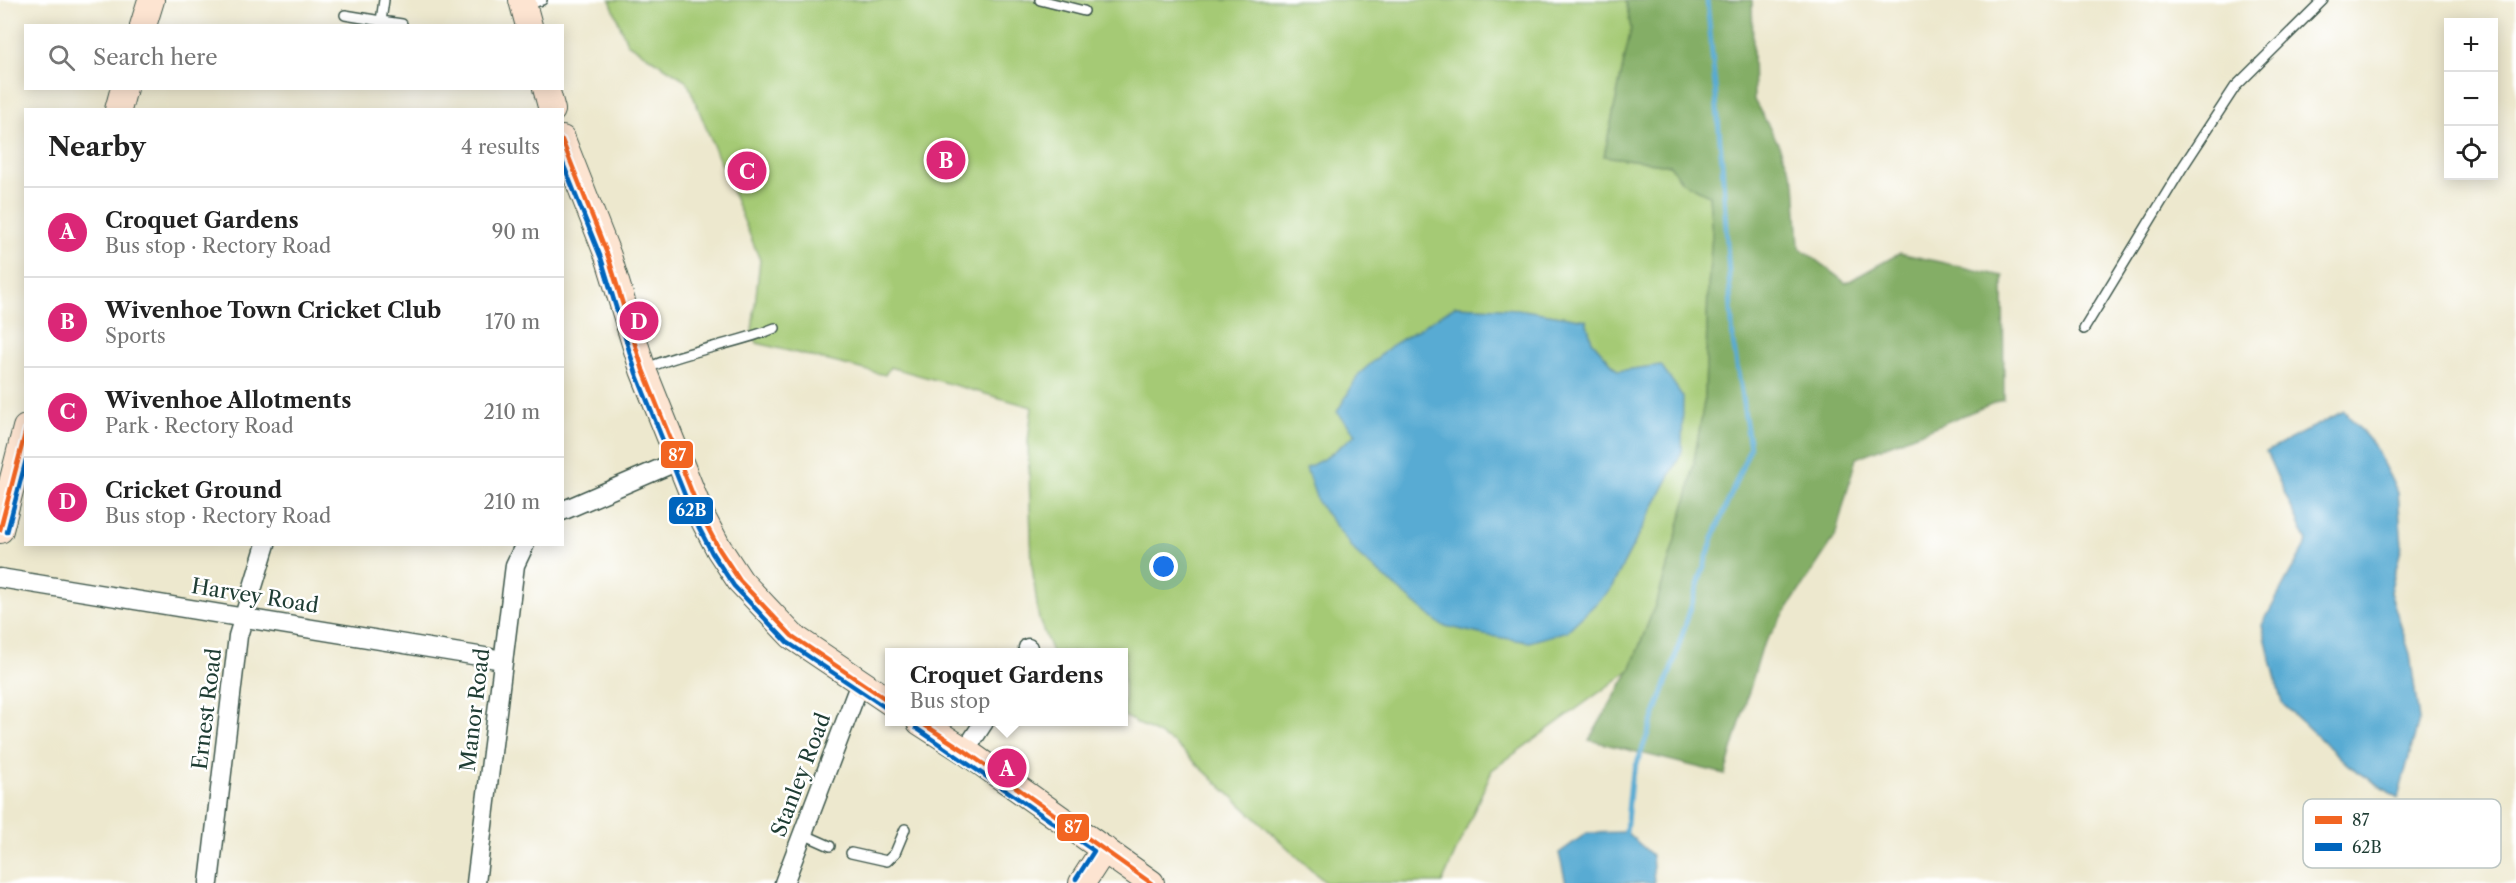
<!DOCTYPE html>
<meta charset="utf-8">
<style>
:root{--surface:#fff;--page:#f2f2f2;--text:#222;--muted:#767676;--line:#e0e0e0;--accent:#db2777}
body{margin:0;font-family:"Libre Caslon Text",serif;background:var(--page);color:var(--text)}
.controls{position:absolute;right:18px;top:18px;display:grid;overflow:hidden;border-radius:0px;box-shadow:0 3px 15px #0003}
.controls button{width:54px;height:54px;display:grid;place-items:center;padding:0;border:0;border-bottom:2px solid var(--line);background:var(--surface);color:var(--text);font:30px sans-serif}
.you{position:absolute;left:1164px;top:567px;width:21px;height:21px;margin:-15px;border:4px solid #fff;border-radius:50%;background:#1a73e8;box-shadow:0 0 0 9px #1a73e833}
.badge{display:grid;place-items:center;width:39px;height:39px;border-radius:50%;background:var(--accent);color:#fff;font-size:20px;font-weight:700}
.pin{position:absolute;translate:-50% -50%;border:3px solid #fff;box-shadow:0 2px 6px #0006}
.popup{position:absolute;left:885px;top:648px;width:243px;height:78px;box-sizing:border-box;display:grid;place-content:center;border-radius:0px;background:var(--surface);filter:drop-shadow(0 2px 4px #0005);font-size:20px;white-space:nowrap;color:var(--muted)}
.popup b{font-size:22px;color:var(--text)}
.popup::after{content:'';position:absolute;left:50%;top:100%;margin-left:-12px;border:12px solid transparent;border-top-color:var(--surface)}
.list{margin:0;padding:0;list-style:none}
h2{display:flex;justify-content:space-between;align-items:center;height:78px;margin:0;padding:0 24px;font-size:26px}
h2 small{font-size:20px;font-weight:400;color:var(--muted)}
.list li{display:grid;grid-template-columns:39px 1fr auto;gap:18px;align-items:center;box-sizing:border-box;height:90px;padding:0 24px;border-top:2px solid var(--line)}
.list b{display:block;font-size:22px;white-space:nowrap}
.list p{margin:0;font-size:20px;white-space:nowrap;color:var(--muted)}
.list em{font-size:20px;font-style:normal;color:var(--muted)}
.icon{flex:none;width:33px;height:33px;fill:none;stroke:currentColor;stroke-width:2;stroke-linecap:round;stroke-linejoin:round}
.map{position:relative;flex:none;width:2516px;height:883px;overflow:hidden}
.search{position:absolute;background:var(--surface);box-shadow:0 3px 15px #0003;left:24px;top:24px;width:540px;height:66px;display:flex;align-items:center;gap:15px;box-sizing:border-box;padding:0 21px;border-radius:0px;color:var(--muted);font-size:22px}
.panel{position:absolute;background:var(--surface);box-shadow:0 3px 15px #0003;left:24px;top:108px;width:540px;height:438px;border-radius:0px}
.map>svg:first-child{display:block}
.green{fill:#a5ca74;stroke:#628454;stroke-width:1.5;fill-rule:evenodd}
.forest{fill:#84ae66;stroke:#52764d;stroke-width:1.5}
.water{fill:#58abd3;stroke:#3c7484;stroke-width:1.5}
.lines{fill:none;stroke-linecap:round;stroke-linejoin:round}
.stream{stroke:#58abd3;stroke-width:5}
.lane-casing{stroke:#3e574b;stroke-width:12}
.street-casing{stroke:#3e574b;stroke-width:21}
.secondary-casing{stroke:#3e574b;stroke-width:28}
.lane{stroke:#fff;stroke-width:9}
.street{stroke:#fff;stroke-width:18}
.secondary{stroke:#fde4d1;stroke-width:26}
.bus-1-casing{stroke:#fff;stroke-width:9}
.bus-2-casing{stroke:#fff;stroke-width:9}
.bus-1{stroke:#f26522;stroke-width:4.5}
.bus-2{stroke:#0065bd;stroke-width:4.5}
.labels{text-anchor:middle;stroke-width:5;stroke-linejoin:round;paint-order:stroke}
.street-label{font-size:21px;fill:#1f3d34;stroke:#fff}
.key{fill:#fff;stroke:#bcc5c2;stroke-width:1.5}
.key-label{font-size:16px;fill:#1f3d34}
.line-badge{stroke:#fff;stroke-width:2}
.badge-label{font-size:16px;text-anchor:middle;font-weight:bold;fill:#fff}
</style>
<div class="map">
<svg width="2516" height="883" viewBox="0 0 2516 883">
<rect width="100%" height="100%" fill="#fff"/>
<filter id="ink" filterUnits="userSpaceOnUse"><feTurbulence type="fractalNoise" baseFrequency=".0167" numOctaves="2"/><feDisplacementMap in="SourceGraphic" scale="12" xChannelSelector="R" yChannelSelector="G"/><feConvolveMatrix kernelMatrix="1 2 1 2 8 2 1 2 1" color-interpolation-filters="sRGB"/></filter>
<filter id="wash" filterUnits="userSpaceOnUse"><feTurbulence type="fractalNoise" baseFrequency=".008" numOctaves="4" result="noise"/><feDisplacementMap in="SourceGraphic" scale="24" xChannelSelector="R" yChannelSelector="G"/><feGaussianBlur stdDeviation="1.35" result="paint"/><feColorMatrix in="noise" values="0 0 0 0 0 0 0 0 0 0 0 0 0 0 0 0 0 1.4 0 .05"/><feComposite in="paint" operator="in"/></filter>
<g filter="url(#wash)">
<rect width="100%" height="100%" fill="#ede8ce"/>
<path class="green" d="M610,0H1626L1631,29L1604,156L1670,165L1682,182L1709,195L1712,234L1708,289L1705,396L1689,491L1659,595L1630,670L1492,770L1442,883H1326L1174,743L1124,716V652H1052L1039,620L1032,566L1028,441L1032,407L890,367L885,375L757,343L752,332L760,260L687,81L627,43ZM1455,306L1517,309L1585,320L1592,341L1618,371L1661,365L1682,452L1610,590L1441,625L1336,524L1318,503L1327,457L1356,434Z"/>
<path class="forest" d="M1626,0H1752L1754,100L1777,141L1795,182L1799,247L1846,283L1900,253L2003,276L2004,399L1856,458L1835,537L1762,647L1725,774L1589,740L1630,670L1659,595L1689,491L1705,396L1708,289L1712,234L1709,195L1682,182L1670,165L1604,156L1631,29Z"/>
<g class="water">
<path d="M1455,306L1517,309L1586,320L1592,341L1618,371L1661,365L1683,397L1682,452L1610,590L1567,631L1529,642L1484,635L1441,625L1358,555L1318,503L1306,468L1327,457L1356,434L1337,412L1359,374L1391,346Z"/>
<path d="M2344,411L2373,444L2398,493L2402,546L2390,592L2410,654L2419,720L2398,798L2348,765L2282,703L2262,625L2307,542L2266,452Z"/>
<path d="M1626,832L1652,855L1654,883H1566L1559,853L1587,833Z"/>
</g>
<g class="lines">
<path class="stream" d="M1626,832L1631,780L1671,670L1713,538L1750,448L1733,341L1722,162L1707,0"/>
</g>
</g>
<g filter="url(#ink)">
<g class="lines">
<g class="lane-casing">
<g id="lane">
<path d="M384,0L381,21L402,24"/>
<path d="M1040,0L1084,11"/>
<path d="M526,5L542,0"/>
<path d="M345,15L381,21"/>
<path d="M2084,329L2182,168L2235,87L2323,0"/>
<path d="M645,369C687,350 733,345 775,328"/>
<path d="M803,834L830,846"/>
<path d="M851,853L887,861L895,853L905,829"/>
</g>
</g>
<g class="street-casing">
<g id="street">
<path d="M562,511L678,461"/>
<path d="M0,578L503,660"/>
<path d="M1028,648L1029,652"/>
<path d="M965,751L984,722"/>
<path d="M209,883L238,636L266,544"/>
<path d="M476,883L515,565L525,544"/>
<path d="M784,883L860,683"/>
</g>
</g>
<g class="secondary-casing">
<g id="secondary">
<path d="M522,0L529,26"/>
<path d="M143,26L151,0"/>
<path d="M546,88L552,110"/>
<path d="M118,110L124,88"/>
<path d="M562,139L608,256L643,370L701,515L719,549L740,581L792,636L890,702"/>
<path d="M0,530L26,428"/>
<path d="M920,722L965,751L1151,883"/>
<path d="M1082,883L1104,849"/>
</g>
</g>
<use href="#lane" class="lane"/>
<use href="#street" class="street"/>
<use href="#secondary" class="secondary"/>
<g class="bus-1-casing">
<g id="bus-1">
<path d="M562,140L608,256L643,370L701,515L719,549L740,581L792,636L890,702"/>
<path d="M0,530L26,430"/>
<path d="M920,722L965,751L1151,883"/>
</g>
</g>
<g class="bus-2-casing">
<g id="bus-2">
<path d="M562,161L601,258L636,373L694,518L712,553L734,586L787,642L886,708"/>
<path d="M7,532L26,460"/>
<path d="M916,728L1094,851L1076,879"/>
</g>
</g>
<use href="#bus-1" class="bus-1"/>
<use href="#bus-2" class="bus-2"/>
</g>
</g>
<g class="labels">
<g class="street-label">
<text transform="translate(255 596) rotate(9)" y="7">Harvey Road</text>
<text transform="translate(207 709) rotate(-83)" y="7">Ernest Road</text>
<text transform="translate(475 710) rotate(-83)" y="7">Manor Road</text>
<text transform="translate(801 775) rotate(-69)" y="7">Stanley Road</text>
</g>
</g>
<rect x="2303" y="799" width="198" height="69" rx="9" class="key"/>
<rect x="2315" y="816" width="27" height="8" fill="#f26522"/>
<rect x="2315" y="843" width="27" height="8" fill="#0065bd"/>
<g class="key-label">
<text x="2352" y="826">87</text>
<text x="2352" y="853">62B</text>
</g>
<g class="line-badge">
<rect x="660" y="440" width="34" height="29" rx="6" fill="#f26522"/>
<rect x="668" y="496" width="46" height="29" rx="6" fill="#0065bd"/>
<rect x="1056" y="813" width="34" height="29" rx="6" fill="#f26522"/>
</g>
<g class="badge-label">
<text x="677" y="461">87</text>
<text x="691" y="516">62B</text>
<text x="1073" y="833">87</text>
</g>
</svg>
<div class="controls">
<button>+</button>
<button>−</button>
<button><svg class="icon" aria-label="locate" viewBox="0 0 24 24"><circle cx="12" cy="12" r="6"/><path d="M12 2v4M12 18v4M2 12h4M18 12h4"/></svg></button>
</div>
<div class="you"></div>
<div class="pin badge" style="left:1007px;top:768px">A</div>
<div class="popup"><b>Croquet Gardens</b>Bus stop</div>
<div class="pin badge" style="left:946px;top:160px">B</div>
<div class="pin badge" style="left:747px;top:171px">C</div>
<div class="pin badge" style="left:639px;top:321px">D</div>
<div class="search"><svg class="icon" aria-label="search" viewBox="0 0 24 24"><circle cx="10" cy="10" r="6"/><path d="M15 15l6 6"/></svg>Search here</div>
<section class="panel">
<h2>Nearby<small>4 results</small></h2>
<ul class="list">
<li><span class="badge">A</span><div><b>Croquet Gardens</b><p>Bus stop · Rectory Road</p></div><em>90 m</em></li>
<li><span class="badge">B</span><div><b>Wivenhoe Town Cricket Club</b><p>Sports</p></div><em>170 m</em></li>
<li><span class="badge">C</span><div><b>Wivenhoe Allotments</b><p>Park · Rectory Road</p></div><em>210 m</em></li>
<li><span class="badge">D</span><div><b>Cricket Ground</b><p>Bus stop · Rectory Road</p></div><em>210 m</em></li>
</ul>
</section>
</div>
